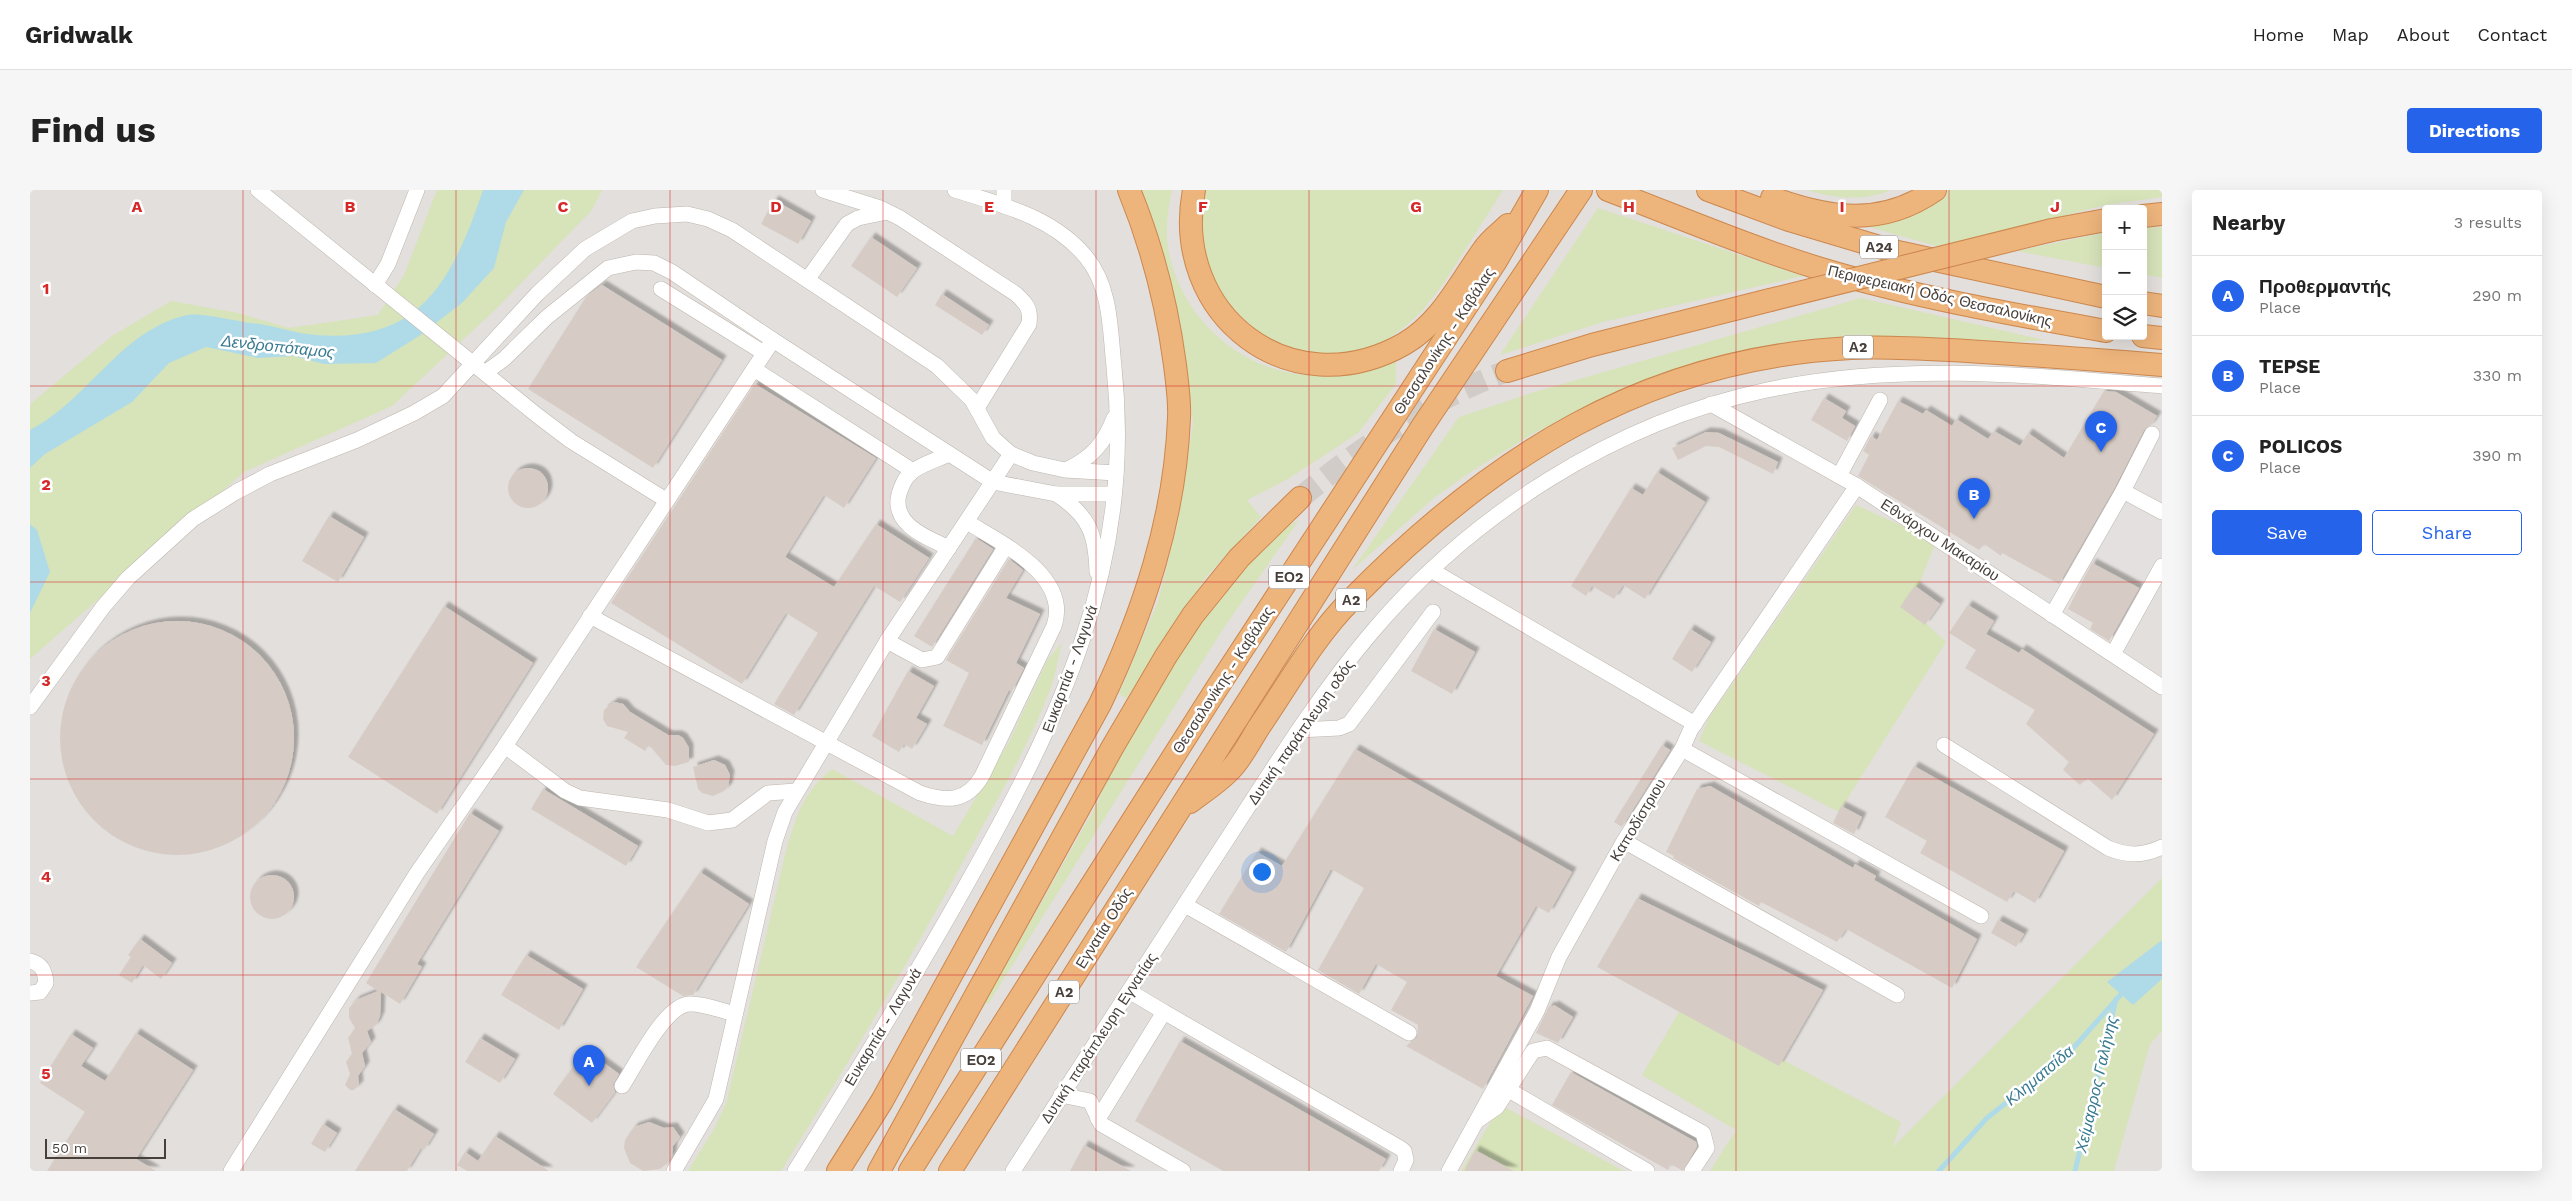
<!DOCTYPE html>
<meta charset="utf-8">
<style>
:root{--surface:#fff;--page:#f6f6f6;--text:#222;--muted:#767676;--line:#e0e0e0;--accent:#2563eb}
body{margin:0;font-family:"Work Sans",sans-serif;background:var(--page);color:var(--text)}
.controls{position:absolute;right:15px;top:15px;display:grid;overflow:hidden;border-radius:5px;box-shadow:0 5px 20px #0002}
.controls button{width:45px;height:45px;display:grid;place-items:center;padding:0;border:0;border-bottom:1px solid var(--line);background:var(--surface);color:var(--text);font:25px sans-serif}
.scale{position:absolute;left:15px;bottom:12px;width:121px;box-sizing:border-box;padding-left:5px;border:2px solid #473f3a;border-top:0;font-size:14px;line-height:18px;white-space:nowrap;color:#473f3a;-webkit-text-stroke:4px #fff;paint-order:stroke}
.you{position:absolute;left:1231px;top:681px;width:18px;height:18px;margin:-12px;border:4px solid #fff;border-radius:50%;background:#1a73e8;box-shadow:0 0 0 8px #1a73e833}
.badge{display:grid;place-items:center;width:32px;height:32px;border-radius:50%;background:var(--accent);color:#fff;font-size:16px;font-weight:700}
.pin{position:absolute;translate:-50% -41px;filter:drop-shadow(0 1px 2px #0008)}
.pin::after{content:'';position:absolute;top:26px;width:18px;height:15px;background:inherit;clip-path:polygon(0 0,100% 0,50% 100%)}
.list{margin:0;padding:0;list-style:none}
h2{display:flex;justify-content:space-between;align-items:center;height:65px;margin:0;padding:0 20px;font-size:21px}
h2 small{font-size:16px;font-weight:400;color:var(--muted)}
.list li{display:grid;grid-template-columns:32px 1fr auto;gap:15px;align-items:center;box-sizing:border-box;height:80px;padding:0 20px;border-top:1px solid var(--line)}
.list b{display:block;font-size:19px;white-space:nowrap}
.list p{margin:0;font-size:16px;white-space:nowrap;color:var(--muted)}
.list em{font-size:16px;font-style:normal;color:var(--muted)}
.actions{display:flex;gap:10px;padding:15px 20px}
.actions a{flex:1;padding:11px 0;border:1px solid var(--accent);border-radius:5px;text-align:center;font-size:18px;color:var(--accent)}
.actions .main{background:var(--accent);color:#fff}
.icon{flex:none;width:28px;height:28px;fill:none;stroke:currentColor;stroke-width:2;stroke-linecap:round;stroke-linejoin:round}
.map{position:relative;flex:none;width:2132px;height:981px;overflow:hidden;border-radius:5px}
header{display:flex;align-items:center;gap:30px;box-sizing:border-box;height:70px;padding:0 25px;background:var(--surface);border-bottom:1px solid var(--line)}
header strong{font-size:24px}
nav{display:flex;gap:28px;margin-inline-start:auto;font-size:18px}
.intro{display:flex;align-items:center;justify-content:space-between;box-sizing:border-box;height:120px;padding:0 30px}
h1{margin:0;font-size:35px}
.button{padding:12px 22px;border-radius:5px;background:var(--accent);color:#fff;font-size:18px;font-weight:700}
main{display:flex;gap:30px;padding:0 30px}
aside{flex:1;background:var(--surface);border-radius:5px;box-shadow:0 5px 20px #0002}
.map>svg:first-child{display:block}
.industrial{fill:#e3dfdc;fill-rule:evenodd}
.green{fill:#d7e3b9}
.parking{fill:#e3e0df}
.water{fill:#afdbe8}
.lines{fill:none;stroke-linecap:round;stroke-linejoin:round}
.stream{stroke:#afdbe8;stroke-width:5}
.building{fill:#d7ccc5;filter:url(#shadow)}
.highway-tunnel{stroke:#d1ccc8;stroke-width:22;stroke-dasharray:22 11;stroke-linecap:butt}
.minor-casing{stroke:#beb6ae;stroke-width:16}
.highway-casing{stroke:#cc874d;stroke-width:24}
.minor{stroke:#fff;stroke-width:15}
.highway{stroke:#edb47c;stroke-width:22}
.highway-bridge-casing{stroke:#cc874d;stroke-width:24;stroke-linecap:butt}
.highway-bridge{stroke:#edb47c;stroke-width:22}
.grid{fill:none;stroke:#d62828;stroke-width:1;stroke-opacity:0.55}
.labels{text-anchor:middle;stroke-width:5;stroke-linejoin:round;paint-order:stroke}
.shield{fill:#fff;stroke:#7e7975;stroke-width:1}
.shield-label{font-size:14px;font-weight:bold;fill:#473f3a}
.street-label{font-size:15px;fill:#473f3a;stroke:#fff}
.water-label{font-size:16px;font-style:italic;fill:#387a90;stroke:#fff}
.grid-label{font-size:16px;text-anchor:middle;font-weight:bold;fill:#d62828;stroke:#fff;stroke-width:5;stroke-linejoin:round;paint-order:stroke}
</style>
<header>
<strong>Gridwalk</strong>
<nav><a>Home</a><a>Map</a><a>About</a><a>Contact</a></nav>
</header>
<div class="intro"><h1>Find us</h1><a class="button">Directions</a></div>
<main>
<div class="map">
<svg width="2132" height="981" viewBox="0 0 2132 981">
<defs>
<filter id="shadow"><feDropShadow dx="4.5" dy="-4.5" stdDeviation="1" flood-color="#0004"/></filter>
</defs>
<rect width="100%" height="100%" fill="#f3efeb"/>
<path class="industrial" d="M0,0H2132V981H0ZM2076,19H2113V146H2076Z"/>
<g class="green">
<path d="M407,0H572L562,20L466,119L362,216L214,282L0,469V214L82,146L141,111L208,123L259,138L348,125L374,85Z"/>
<path d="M1107,0H1142C1138,19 1135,38 1138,57C1148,125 1211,183 1280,185C1302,185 1321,175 1343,172C1350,171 1358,172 1366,171V194L1328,243L1258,289L1217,310L1231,327L1177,386L1096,509L1089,503L1128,412L1146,339L1163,234L1151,136L1117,24Z"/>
<path d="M1173,0H1473L1414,93L1393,120L1376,136L1355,151L1337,158L1320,163L1285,165L1238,152L1184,100L1167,31Z"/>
<path d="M1777,0H1860C1835,12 1802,8 1777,0Z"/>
<path d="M1919,0H2132V7L2075,15L1958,46L1906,56L1833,35L1907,9Z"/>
<path d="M1568,18L1773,86L1573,132L1470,165Z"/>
<path d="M2132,37V88L2113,84V38Z"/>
<path d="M2076,43V78L1987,61L2063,45Z"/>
<path d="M1831,108L2014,150L1959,154L1877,151L1591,201L1504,243L1442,281L1405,307L1322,380L1429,227L1501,203Z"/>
<path d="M1826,315L1906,351L1880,418L1916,452L1809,622L1669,551L1679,528Z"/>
<path d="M1269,330L1193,439L958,814L955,812L1062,623L1090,564L1168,434L1238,348Z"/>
<path d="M1032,453C1028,468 1026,483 1021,497C1000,554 969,606 940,659C881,769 817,875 751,981H658L683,941L696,914L757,657C768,622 773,603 802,579L923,646L979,552L1018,469Z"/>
<path d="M2132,688V841L2120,854L2084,981H1680L1706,940L1612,885L1652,817L1871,932L1863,957Z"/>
<path d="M1471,915L1594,981H1431Z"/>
</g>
<path class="parking" d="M2132,221V364L2117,393L2060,363Z"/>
<g class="water">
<path d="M453,0H494L476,32L464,78L432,113L389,146L346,173L294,174L264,166L228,168L176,157L139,173L102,212L15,264L0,278V240C60,209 89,141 157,125C169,122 207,131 221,133C242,135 263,143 285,145C392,154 423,88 453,0Z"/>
<path d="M0,334L7,340L20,382L0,423Z"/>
<path d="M2132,750V789L2103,815L2077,792Z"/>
</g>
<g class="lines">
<g class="stream">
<path d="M1909,981L1957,928L2038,864L2094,801"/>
<path d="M2045,981L2086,809"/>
</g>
</g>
<g class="building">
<path d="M744,10L781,31L768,54L731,34Z"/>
<path d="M841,47L887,78L867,107L821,76Z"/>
<path d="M572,95L692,170L623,278L498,199L556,107Z"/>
<path d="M912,104L959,135L952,145L905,115Z"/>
<path d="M725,194L846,268L814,318L794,305L755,367L804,397L846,334L899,368L870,412L844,396L764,525L744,514L788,443L756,423L712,494L581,413Z"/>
<path d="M2074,201L2086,202L2127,226L2121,235L2114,240L2085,297L2029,394L1972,363L1971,366L1954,354L1949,360L1828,286L1839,265L1833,261L1841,246L1847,250L1868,211L1893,224L1896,220L1922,236L1926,229L1958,249L1964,241L1990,256L1998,243L2034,268Z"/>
<path d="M1794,208L1816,221L1812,228L1825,236L1817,251L1781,230Z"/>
<path d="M1676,242L1689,243L1748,272L1743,284L1689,257L1676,256L1648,270L1642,258Z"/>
<circle cx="498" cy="298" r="20"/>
<path d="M1627,282L1675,312L1615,409L1593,395L1584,409L1562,396L1556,406L1541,396L1601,298L1613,305Z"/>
<path d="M299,326L334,347L308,392L272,371Z"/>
<path d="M946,348L963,359L902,457L884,446Z"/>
<path d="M979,369L993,380L976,408L1010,424L986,473L994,478L982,501L979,500L952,555L913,536L939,483L916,470Z"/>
<path d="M2062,373L2109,398L2079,451L2060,439L2063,433L2038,419Z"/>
<path d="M1885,396L1910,414L1895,435L1870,417Z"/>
<path d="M1938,415L1964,431L1956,444L1989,463L1992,459L2124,544L2082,610L2057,588L2050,595L2033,580L2039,572L1996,534L2005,520L1935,478L1946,460L1919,443Z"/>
<path d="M414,416L503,473L407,624L318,567Z"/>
<circle cx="147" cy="548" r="117"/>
<path d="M1404,439L1445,462L1422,504L1381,481Z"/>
<path d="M1660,439L1681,452L1662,482L1642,469Z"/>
<path d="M878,481L904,496L886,528L897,534L882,559L874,554L869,562L842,546Z"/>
<path d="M584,512L593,514L600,522L638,545H648L653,548L659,558V572L645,576L636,575L619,555L615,561L594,548L598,542L577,536L573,529L574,520Z"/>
<path d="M1632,555L1640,560L1592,637L1584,632Z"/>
<path d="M1325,559L1542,682L1519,723L1506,716L1466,786L1503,806L1453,899L1376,856L1387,847L1388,835L1361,820L1377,792L1346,774L1329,804L1288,780L1334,698L1301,679L1256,762L1189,724L1227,662L1252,676Z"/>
<path d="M684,570L695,575L700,585L698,597L694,601L683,606L672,603L668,599L663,577Z"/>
<path d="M1884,576L2034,661L2005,713L1984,701L1977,712L1890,663L1897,651L1855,627Z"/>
<path d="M1680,596L1823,678L1825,674L1846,686L1844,690L1947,749L1922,798L1816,739L1807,752L1731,712L1729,716L1643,668L1644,666L1636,662L1667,599Z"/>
<path d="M513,599L608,656L596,676L501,619Z"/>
<path d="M1811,616L1832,627L1824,644L1803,633Z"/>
<path d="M440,623L469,641L387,774L392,777L370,814L351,802L350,826L346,835L337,841L341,852L332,863L335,876L328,886L329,895L324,900H320L315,895L320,884L316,872L322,864L318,848L325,838L319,828V818L326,810L348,801L336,793Z"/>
<path d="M670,682L719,714L663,805L653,806L606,777Z"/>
<circle cx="242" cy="707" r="22"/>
<path d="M1607,708L1793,800L1749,876L1567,777Z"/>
<path d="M1968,730L1994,744L1986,757L1961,743Z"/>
<path d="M110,749L142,773L131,789L113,775L102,793L89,785L101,767L98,765Z"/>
<path d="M496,765L553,799L529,840L471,805Z"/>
<path d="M1524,815L1543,827L1528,853L1506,843L1519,816L1522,817Z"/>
<path d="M106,843L163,880L106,969L126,981H17L55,922L10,893L41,844L63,858L51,876L75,891Z"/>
<path d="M450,848L485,869L470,893L435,872Z"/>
<path d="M1150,851L1356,969L1349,981H1193L1105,931Z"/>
<path d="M556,860L589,884L583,895L585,902L562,933L523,904Z"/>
<path d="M1541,882L1666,952L1667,956L1653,981L1641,974L1638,980L1522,915Z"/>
<path d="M364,919L404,944L394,960L391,958L377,981H325Z"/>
<path d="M619,932L634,938L643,937L650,947L643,956L642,966L636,974L630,979L613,981L600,973L594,958L595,950L604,937Z"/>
<path d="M293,934L307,943L295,962L281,954Z"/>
<path d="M465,946L519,981H437L427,975L435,962L448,971Z"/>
<path d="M1054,955L1101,981H1040Z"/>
<path d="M1445,960L1484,981H1434Z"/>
</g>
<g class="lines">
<path class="highway-tunnel" d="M1270,308C1333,256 1399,210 1477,181"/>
<g class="minor-casing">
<g id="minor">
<path d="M228,0L508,226L541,251L636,310"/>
<path d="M793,0L850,18L870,28L986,104C997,114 1001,119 999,134L947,218"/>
<path d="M974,16V0"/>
<path d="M777,90L817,34L828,28L857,22"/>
<path d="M345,95L358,74L387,0"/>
<path d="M631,99L734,163"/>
<path d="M724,179L883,281"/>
<path d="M456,182L474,169L517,127L578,78L606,72L624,73L642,82L743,150L963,292L1026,304H1084"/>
<path d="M1681,214L1827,296L2132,497"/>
<path d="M2122,244L2093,301L2132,322"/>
<path d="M917,265C906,270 892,274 883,281C875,287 872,295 869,304C861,335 898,348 919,358"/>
<path d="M1038,279C1062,267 1074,254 1084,228"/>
<path d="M1809,286L1850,210"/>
<path d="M1026,304C1059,325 1066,344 1067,382"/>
<path d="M1401,380L1665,534"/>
<path d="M2022,425L2093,301"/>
<path d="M560,426L890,603C917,612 937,612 952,586L1024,436C1041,386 971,353 937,332"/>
<path d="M857,451L892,470L907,467L976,356"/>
<path d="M2083,464L2132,376"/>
<path d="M0,517L73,417L98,388L163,329L206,302L240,284L327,250L384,223L413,206L507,104L555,59L602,31L625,26L657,24L678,29L702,40L907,176L942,210L963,248L981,264L1003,273L1035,280L1086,283"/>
<path d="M1269,540L1309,538L1319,534L1403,422"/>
<path d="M1914,555L2078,658C2097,666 2113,666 2132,657"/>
<path d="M475,556L535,601L550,608L638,620L678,633L702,630L738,603L766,601"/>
<path d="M1652,559L1951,726"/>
<path d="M1594,651L1867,805"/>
<path d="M1155,715L1379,843"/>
<path d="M0,771C12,774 15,781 16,793L10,802L0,803"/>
<path d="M1099,801L1134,822"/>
<path d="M592,896C606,875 634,816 659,814C674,813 691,821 705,824"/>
<path d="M1479,900L1617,981"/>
<path d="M1031,905L1060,911L1071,934L1153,981"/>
<path d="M1068,929L1134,822L1370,958L1374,961L1376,970L1371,981"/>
<path d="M1448,930L1467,917L1503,861L1517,858L1673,943L1677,958L1662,981"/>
<path d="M201,981L387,683L475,556L743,150"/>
<path d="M644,981L686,909L745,651L755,622L857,451L981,264"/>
<path d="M765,981C823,888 880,795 934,699C1029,530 1105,377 1084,177C1080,139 1081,97 1056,67C1023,27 972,15 925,0"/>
<path d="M983,981C1047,880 1112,780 1177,680C1230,600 1280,515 1342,442C1442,324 1585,232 1737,200C1867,172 2001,185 2132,196"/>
<path d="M1419,981L1507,821L1529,767L1594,651L1652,559L1661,539L1827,296"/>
</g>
</g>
<g class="highway-casing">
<g id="highway">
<path d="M1164,0C1140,125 1261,218 1374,154C1411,133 1430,92 1454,59C1460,50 1470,43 1478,35"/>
<path d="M1578,0C1649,27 1719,57 1791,79C1884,107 1981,124 2076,141"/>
<path d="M1678,0L1759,30L1863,61L2076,107"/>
<path d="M1742,8C1800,29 1852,37 1905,0"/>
<path d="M2113,26L2132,24"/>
<path d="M2022,40L2076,30"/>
<path d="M2113,113L2132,116"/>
<path d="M2113,146L2132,148"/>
<path d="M1477,181L1562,155L1740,110"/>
<path d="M1160,612C1173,602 1189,592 1200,580C1212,568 1220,551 1229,537C1258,495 1284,447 1320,411C1461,267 1615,168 1821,158C1859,156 1899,159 1937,161C2002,165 2067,170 2132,175"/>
<path d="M808,981L852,911L1070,514C1113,424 1145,329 1149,228C1150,211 1147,192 1145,175C1137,115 1122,56 1099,0"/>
<path d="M849,981L1082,558L1136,466L1163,425L1209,368L1270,308"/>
<path d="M880,981L1185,501L1466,71L1507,0"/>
<path d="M920,981L1392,237L1551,0"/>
</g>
</g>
<use href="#minor" class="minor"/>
<use href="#highway" class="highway"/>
<g class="highway-bridge-casing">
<path id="highway-bridge" d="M1740,110L2022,40"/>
</g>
<use href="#highway-bridge" class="highway-bridge"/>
</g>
<path class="grid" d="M213,0V981M426,0V981M640,0V981M853,0V981M1066,0V981M1279,0V981M1492,0V981M1706,0V981M1919,0V981M0,196H2132M0,392H2132M0,589H2132M0,785H2132"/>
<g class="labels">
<g class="shield">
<rect x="1830" y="45.5" width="38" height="23" rx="4"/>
<rect x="1813" y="145.5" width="30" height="23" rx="4"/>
<rect x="1239" y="375.5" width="40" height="23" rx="4"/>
<rect x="1306" y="398.5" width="30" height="23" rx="4"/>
<rect x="1019" y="790.5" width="30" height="23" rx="4"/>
<rect x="931" y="858.5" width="40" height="23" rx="4"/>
</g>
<g class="shield-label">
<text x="1849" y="62">Α24</text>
<text x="1828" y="162">Α2</text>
<text x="1259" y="392">ΕΟ2</text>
<text x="1321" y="415">Α2</text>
<text x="1034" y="807">Α2</text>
<text x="951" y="875">ΕΟ2</text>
</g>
<g class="street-label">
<text transform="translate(1910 106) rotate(13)" y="5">Περιφερειακή Οδός Θεσσαλονίκης</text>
<text transform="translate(1414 151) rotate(-57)" y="5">Θεσσαλονίκης - Καβάλας</text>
<text transform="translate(1910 350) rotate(33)" y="5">Εθνάρχου Μακαρίου</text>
<text transform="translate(1040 479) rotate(-70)" y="5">Ευκαρπία - Λαγυνά</text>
<text transform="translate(1193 490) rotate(-57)" y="5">Θεσσαλονίκης - Καβάλας</text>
<text transform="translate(1271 542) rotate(-55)" y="5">Δυτική παράπλευρη οδός</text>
<text transform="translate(1608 630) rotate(-59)" y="5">Καποδίστριου</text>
<text transform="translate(1074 738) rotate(-58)" y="5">Εγνατία Οδός</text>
<text transform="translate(853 837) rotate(-59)" y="5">Ευκαρπία - Λαγυνά</text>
<text transform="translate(1069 848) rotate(-57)" y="5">Δυτική παράπλευρη Εγνατίας</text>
</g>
<g class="water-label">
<text transform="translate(248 156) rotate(6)" y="6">Δενδροπόταμος</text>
<text transform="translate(2009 885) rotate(-40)" y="6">Κληματσίδα</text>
<text transform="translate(2066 894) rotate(-77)" y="6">Χείμαρρος Γαλήνης</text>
</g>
</g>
<g class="grid-label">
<text x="107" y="22">A</text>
<text x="320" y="22">B</text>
<text x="533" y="22">C</text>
<text x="746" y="22">D</text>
<text x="959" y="22">E</text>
<text x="1173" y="22">F</text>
<text x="1386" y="22">G</text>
<text x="1599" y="22">H</text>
<text x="1812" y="22">I</text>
<text x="2025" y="22">J</text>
<text x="16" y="104">1</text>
<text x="16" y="300">2</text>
<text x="16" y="496">3</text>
<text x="16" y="692">4</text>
<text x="16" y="889">5</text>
</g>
</svg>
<div class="controls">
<button>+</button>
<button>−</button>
<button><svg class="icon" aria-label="layers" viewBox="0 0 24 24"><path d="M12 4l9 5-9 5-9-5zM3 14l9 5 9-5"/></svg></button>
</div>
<div class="scale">50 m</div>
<div class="you"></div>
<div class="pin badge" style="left:559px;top:896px">A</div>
<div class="pin badge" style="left:1944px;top:329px">B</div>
<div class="pin badge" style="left:2071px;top:262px">C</div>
</div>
<aside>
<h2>Nearby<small>3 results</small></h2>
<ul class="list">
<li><span class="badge">A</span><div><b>Προθερμαντής</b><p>Place</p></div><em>290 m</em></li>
<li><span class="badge">B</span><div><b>TEPSE</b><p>Place</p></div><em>330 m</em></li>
<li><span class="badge">C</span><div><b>POLICOS</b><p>Place</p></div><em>390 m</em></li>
</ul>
<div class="actions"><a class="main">Save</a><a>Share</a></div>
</aside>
</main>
